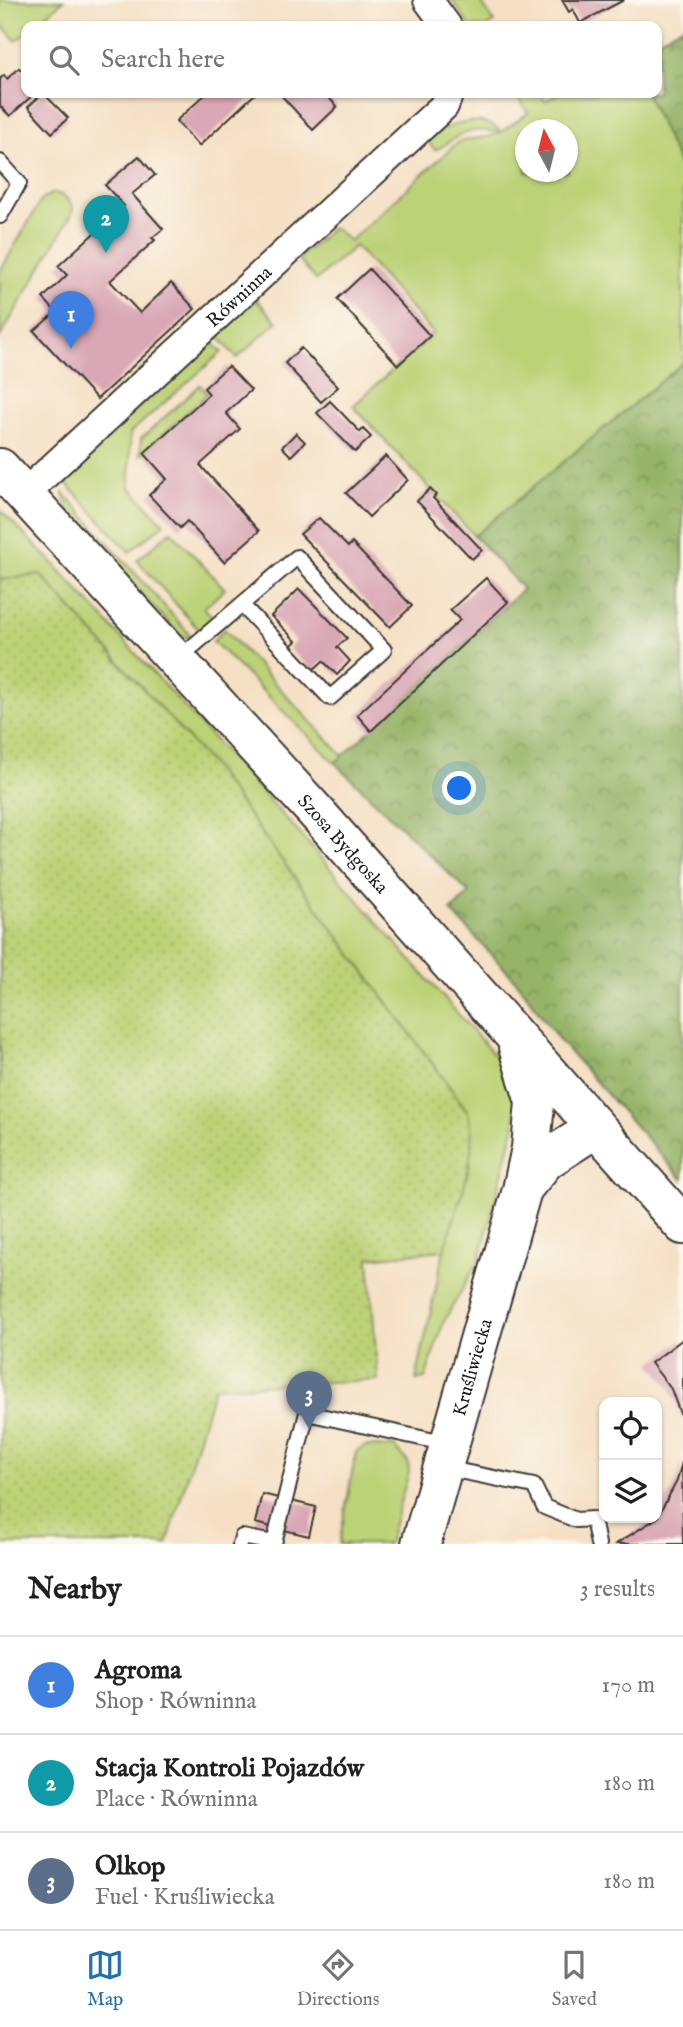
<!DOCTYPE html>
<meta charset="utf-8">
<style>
:root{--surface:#fff;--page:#f2f2f2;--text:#202124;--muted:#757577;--line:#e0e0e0;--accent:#1f6fb2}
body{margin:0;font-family:"IM FELL English",serif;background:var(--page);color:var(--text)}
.controls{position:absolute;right:21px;bottom:21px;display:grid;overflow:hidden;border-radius:14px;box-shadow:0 2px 5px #0004}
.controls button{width:63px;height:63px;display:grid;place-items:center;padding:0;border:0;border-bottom:2px solid var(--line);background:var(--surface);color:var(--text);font:35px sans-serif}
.compass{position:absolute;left:515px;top:119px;width:63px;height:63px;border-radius:50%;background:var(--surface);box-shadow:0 2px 5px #0004;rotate:353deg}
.you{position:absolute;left:460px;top:789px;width:24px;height:24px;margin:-18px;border:5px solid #fff;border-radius:50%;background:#1a73e8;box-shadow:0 0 0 10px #1a73e833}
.badge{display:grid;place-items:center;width:46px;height:46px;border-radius:50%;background:var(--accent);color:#fff;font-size:23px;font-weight:700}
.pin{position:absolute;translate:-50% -58px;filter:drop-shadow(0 2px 4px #0008)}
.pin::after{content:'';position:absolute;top:37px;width:24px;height:21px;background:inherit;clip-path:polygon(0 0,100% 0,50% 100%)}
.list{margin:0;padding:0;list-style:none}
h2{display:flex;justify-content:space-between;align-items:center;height:91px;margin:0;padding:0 28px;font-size:30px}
h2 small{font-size:23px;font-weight:400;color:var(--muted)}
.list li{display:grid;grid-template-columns:46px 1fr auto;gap:21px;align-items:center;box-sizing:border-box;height:98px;padding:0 28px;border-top:2px solid var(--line)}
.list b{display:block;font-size:26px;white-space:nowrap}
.list p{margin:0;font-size:23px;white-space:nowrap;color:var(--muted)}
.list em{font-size:23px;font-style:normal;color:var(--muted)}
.icon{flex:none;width:38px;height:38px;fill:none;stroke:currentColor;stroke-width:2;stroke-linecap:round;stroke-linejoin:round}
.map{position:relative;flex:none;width:683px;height:1544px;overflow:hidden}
.search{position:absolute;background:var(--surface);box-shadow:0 2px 5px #0004;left:21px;right:21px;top:21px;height:77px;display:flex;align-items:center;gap:18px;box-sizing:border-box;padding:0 24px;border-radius:14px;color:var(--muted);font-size:26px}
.sheet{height:385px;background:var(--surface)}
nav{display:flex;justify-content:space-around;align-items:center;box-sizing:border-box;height:98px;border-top:2px solid var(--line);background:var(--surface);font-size:19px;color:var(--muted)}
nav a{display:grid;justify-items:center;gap:4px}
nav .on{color:var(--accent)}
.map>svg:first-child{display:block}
.grass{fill:#bcd276;stroke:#6c7749;stroke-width:2;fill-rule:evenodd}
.forest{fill:url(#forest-crowns);stroke:#586842;stroke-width:2}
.garden{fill:url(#garden-dots);stroke:#6c7749;stroke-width:2}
.building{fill:#d9a7b5}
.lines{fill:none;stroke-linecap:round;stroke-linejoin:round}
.lane-casing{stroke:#3d3935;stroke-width:18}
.street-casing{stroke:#3d3935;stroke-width:32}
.secondary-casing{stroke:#3d3935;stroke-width:42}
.lane{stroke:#fff;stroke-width:14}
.street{stroke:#fff;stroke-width:28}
.secondary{stroke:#fff;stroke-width:38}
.labels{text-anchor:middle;stroke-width:7;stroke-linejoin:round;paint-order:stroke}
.street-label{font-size:19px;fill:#1c1c1c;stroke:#fbf7ec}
</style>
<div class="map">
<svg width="683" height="1544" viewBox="0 0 683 1544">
<defs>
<pattern id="forest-crowns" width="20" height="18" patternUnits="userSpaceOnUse" patternTransform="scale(1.75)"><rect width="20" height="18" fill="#95b467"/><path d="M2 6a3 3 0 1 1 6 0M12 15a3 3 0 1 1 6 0" fill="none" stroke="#799254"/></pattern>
<pattern id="garden-dots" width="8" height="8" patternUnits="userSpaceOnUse" patternTransform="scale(1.75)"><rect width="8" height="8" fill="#bcd276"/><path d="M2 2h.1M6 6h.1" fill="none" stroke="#a1b466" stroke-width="1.8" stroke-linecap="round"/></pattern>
</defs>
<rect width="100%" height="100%" fill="#fbf7ec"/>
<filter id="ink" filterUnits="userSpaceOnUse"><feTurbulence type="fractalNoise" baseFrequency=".0143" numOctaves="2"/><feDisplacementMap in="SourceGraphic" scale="14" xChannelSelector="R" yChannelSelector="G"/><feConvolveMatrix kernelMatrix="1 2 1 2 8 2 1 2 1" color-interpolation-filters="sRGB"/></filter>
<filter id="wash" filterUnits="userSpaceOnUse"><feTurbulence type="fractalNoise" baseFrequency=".00686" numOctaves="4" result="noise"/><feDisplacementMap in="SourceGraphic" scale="28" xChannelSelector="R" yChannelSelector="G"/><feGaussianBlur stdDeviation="1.57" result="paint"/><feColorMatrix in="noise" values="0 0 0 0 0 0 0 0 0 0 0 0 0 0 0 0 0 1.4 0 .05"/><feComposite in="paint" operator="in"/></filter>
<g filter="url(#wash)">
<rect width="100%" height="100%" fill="#f5e0c4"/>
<g class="grass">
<path d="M0,0H64L34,26H26V33L16,41L0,23Z"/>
<path d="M452,0H480L494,22L488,26H470Z"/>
<path d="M516,93H540L545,101L560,93H646L683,173V363L474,536L353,406L433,333L355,246L316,280L298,259L333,227L350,241L457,143C471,137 490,139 499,133C482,128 465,130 450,141C444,145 441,148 435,150L427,141C444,124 482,112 501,132L528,113ZM526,130H568V172H526Z"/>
<path d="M53,193C63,194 67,198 73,206L72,214L0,337V271L42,199Z"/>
<path d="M256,299L277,322L237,358L216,334Z"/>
<path d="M210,340L222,352L130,433V487L164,524L129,552L66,483L65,474Z"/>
<path d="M200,385L207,394L140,455L141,439Z"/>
<path d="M63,492L193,638L180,636L68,513Z"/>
<path d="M0,510L53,563L292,825L502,1064L509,1075L516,1098L514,1128L480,1258L443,1323L425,1379L416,1380L444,1250L470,1164L468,1112L210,763L127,672L0,579Z"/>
<path d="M171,531L225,589L204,608L213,618L199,630L137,560Z"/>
<path d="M224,629L343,756L335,763L213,641Z"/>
<path d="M366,1446L395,1447L408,1462L409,1472L388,1544H339L356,1452Z"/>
</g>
<g class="forest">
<path d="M683,26V173L646,93H657V40Z"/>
<path d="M683,363V1180L559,1040L518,983L451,911L469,893L335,763L523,589L474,536Z"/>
</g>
<path class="garden" d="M40,574L210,763L468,1112C481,1154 456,1210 444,1250L369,1258L378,1380L214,1387L167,1544H0V580Z"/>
<g id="blocks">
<g class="building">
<path d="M562,0H624L580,23L573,9L569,12Z"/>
<path d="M19,68L26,75V93H35L10,116L0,106V79L4,75L7,79Z"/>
<path d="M43,93L68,118L52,133L28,107Z"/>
<path d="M207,93H256L199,146L176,121Z"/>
<path d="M279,93H325L337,107L313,130Z"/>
<path d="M139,156L155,175L132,194L163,229L152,238L155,240L110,281L140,313L171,283L195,309L97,399L34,331L56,312L43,298L67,275L58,266L124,206L105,185Z"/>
<path d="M369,269L430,336L398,365L337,299Z"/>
<path d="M301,348L338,387L321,402L285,363Z"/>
<path d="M228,366L251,390L226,413L240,429L200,465L259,531L224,562L187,521L180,528L149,495L167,479L144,453L209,394L204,388Z"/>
<path d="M330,401L360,432L363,429L371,437L355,452L317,413Z"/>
<path d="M296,433L305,442L291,456L282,447Z"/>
<path d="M386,456L408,480L369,517L346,493Z"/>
<path d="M430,489L436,495L433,498L482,550L472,559L417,501Z"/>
<path d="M319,518L348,547L352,543L412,606L390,627L300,534Z"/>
<path d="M486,578L508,602L371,731L357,715L460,620L450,610Z"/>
<path d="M299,589L347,638L337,647L350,661L337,675L323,661L312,671L289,648L296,641L271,616Z"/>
<path d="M683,1339V1419H682L671,1389L651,1363Z"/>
<path d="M682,1462L683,1544H616L657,1518L677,1481Z"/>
<path d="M262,1494L316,1507L309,1536L255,1523Z"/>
</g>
</g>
</g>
<g filter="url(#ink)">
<use href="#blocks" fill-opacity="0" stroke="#3d3935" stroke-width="2"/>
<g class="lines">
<g class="lane-casing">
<g id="lane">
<path d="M0,162L19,183L0,216"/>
<path d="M178,659L297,557L384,650L330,698L242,605"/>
<path d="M444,1468L534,1486L544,1507L576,1520L593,1519L598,1544"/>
<path d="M240,1544L242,1537L274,1543L307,1413L448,1444"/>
</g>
</g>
<g class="street-casing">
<g id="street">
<path d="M428,0L447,26"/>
<path id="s1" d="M24,494L444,106L449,93"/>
</g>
</g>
<g class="secondary-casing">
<g id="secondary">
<path id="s2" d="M0,468L315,811L683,1225"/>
<path d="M523,1188L546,1160L596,1128"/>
<path id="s3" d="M421,1544L522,1190L531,1148L535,1102L518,1047"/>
</g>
</g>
<use href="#lane" class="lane"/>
<use href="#street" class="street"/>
<use href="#secondary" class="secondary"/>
</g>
</g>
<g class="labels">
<g class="street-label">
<text dy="7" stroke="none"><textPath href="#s1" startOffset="292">Równinna</textPath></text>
<text dy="7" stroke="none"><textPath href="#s2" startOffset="509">Szosa Bydgoska</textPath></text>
<text dy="7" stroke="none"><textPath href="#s3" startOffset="184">Kruśliwiecka</textPath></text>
</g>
</g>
</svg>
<div class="controls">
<button><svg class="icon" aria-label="locate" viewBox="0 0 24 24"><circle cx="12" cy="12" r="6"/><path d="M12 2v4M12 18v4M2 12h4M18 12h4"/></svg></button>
<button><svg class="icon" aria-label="layers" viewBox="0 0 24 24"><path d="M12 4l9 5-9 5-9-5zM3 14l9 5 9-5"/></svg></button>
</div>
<svg class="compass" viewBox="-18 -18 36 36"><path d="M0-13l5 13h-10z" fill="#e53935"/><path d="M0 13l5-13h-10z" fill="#757577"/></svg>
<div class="you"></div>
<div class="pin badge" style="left:71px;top:349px;background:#3f7fe0">1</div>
<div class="pin badge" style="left:106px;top:253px;background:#0f9aa8">2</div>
<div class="pin badge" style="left:309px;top:1429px;background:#5c6f8a">3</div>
<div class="search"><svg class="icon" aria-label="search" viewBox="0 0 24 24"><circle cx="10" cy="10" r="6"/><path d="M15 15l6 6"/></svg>Search here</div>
</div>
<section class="sheet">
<h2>Nearby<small>3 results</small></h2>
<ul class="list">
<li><span class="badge" style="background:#3f7fe0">1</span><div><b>Agroma</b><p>Shop · Równinna</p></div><em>170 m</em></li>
<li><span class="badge" style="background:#0f9aa8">2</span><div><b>Stacja Kontroli Pojazdów</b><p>Place · Równinna</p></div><em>180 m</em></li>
<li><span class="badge" style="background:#5c6f8a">3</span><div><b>Olkop</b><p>Fuel · Kruśliwiecka</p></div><em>180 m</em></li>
</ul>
</section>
<nav>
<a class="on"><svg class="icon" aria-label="map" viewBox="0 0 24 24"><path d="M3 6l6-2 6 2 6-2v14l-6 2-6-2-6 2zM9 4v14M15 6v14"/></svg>Map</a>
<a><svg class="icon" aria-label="directions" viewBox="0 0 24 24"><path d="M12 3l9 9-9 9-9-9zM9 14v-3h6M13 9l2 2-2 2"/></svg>Directions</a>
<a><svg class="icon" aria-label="saved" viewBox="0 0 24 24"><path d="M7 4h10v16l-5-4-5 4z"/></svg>Saved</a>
</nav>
